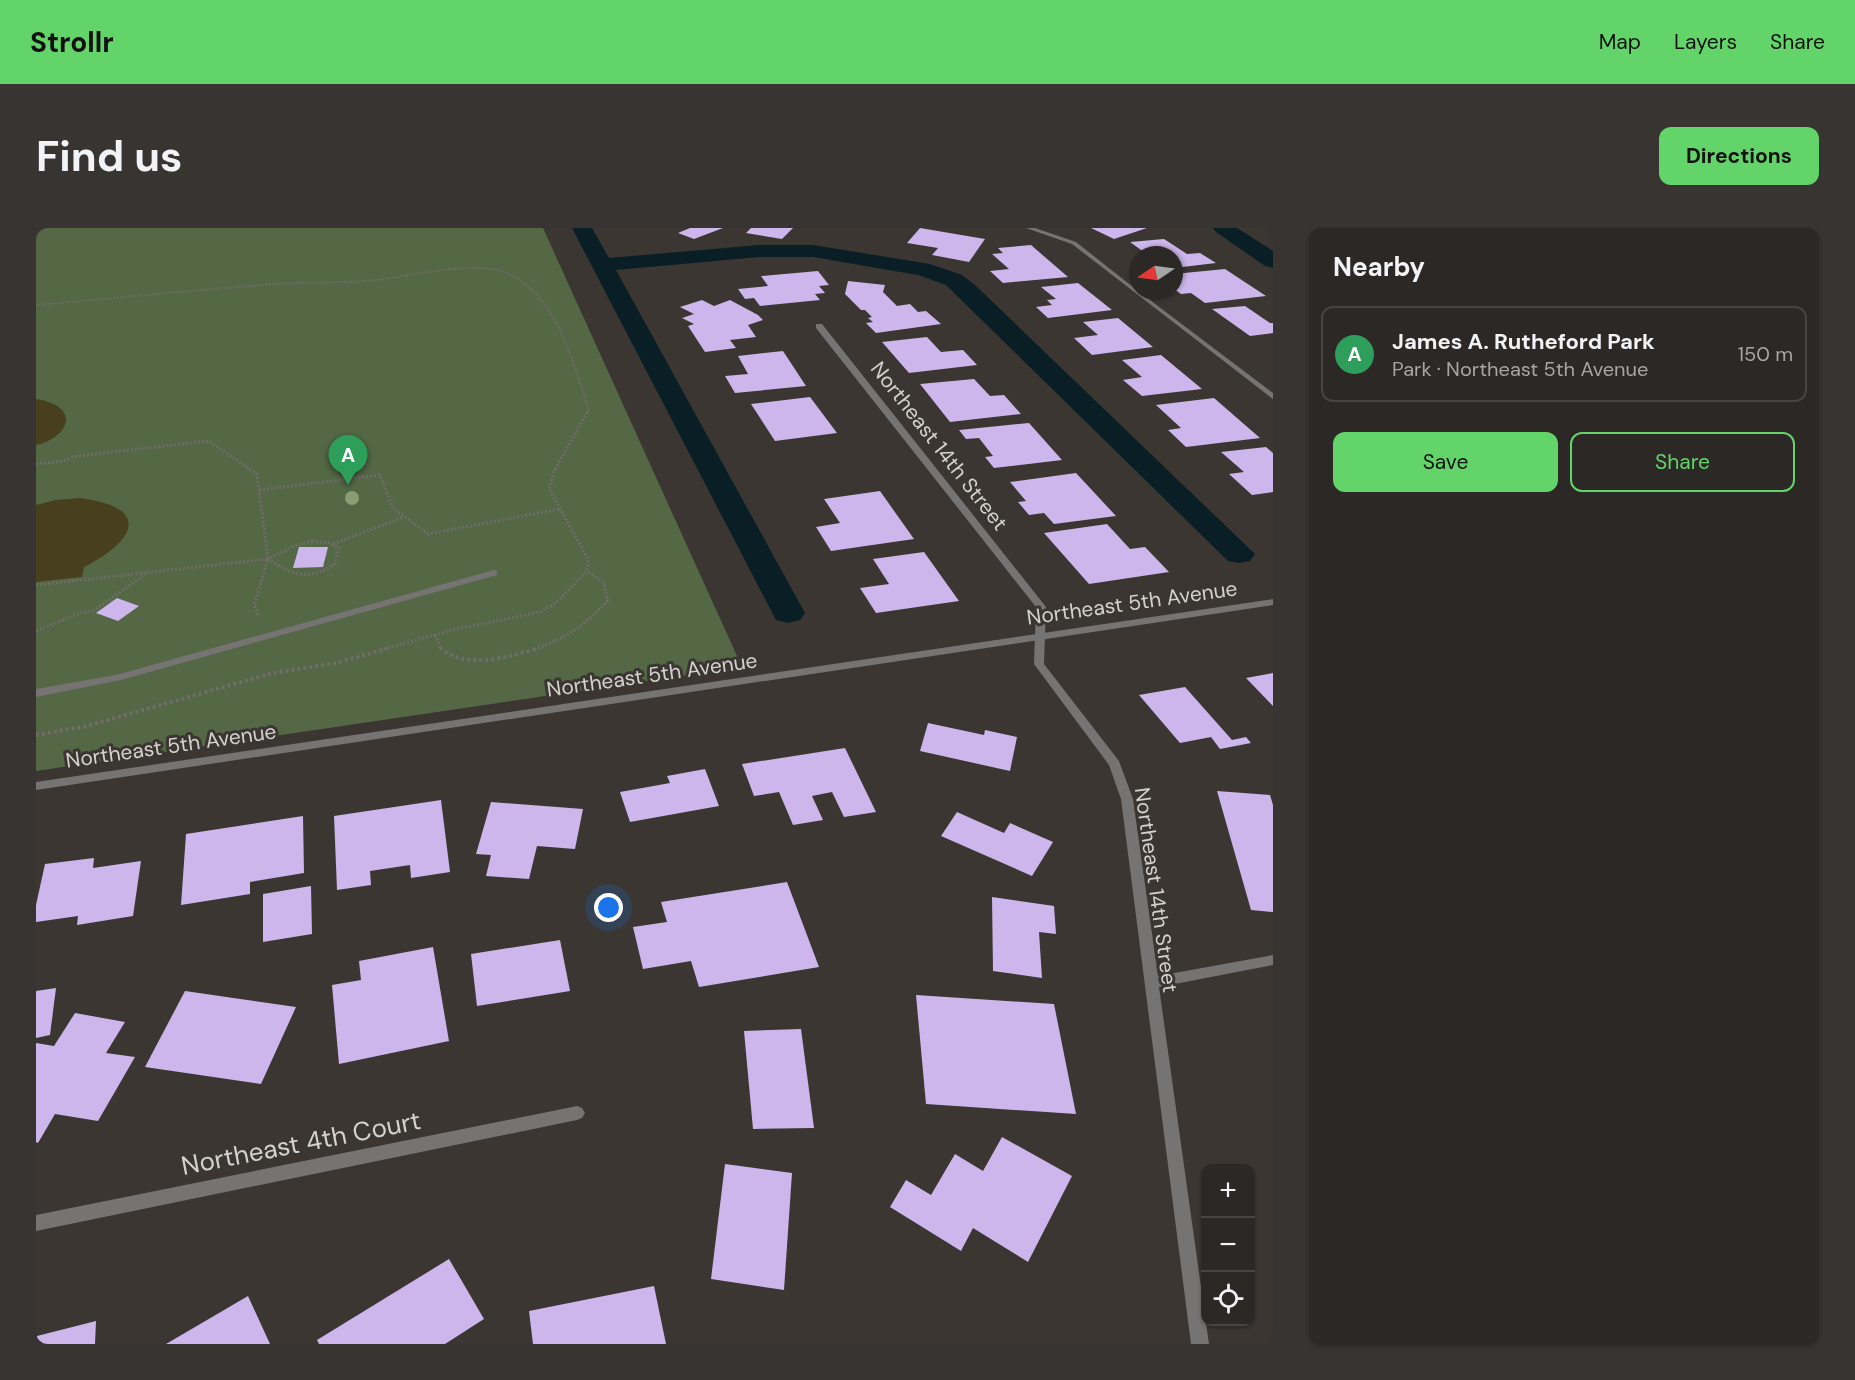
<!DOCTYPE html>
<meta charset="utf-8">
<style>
:root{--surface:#2c2826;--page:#383432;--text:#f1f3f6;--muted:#a6a6a7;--line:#484443;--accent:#62d469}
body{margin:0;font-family:"DM Sans",sans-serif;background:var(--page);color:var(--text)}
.controls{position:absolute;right:18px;bottom:18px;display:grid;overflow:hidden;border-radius:12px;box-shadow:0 2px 4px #0004}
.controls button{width:54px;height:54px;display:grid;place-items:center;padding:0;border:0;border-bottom:2px solid var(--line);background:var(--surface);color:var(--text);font:30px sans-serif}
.compass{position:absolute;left:1093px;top:18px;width:54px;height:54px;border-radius:50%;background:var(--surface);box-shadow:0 2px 4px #0004;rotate:257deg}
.you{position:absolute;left:573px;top:680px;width:21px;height:21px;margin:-15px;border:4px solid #fff;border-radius:50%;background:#1a73e8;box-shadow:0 0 0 9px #1a73e833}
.badge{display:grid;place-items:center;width:39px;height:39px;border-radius:50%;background:var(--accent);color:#fff;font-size:20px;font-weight:700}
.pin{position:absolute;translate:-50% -50px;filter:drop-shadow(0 2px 3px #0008)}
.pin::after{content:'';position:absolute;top:32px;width:21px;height:18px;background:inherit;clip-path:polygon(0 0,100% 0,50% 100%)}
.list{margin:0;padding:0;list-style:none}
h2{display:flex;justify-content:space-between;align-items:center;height:78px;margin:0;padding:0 24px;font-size:26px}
h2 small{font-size:20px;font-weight:400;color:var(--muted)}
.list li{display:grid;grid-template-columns:39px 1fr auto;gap:18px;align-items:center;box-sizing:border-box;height:96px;margin:0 12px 12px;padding:0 12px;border:2px solid var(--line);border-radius:12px}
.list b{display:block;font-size:22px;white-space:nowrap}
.list p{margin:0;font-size:20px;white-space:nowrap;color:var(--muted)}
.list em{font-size:20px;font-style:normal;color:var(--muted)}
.actions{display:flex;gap:12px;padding:18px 24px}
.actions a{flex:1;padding:14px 0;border:2px solid var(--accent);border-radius:12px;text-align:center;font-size:21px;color:var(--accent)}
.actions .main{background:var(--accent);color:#111}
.icon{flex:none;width:33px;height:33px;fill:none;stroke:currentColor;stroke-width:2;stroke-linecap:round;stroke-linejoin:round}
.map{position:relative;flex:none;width:1237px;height:1116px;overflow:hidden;border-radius:12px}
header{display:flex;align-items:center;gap:36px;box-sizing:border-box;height:84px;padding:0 30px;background:var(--accent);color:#111}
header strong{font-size:28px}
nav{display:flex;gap:33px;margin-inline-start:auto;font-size:21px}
.intro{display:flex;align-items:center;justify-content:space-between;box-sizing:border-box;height:144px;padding:0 36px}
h1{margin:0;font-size:42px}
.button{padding:15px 27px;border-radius:12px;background:var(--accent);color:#111;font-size:21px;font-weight:700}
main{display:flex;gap:36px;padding:0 36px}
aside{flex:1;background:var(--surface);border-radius:12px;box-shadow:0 2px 4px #0004}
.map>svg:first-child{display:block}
.green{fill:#546846}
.sand{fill:#473f1e}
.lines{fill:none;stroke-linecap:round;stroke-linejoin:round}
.canal{fill:#091f25;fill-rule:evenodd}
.building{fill:#ccb6eb}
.path-far2{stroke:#706c68;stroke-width:2;stroke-dasharray:1.5 1.5;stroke-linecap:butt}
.path-far1{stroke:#706c68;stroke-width:3;stroke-dasharray:2 2;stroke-linecap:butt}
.path{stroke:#706c68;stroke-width:4;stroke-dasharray:3 3;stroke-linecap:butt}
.service{fill:#767373;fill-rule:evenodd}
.minor{fill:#767373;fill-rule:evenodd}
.tertiary{fill:#767373;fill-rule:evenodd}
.tree{fill:#889d73}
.labels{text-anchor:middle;stroke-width:6;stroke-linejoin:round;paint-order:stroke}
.street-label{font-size:21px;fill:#d4d2cf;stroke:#3b3632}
.near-street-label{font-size:26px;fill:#d4d2cf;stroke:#3b3632}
</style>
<header>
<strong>Strollr</strong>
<nav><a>Map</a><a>Layers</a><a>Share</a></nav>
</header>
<div class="intro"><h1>Find us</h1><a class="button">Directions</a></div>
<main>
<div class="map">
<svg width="1237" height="1116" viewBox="0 0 1237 1116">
<rect width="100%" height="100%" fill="#3b3632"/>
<path class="green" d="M0,0H507L706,439L0,543Z"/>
<g class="sand">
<path d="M0,171C46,178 33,210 0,217Z"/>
<path d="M44,270C116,279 100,313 48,339L46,349L0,354V277L20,272Z"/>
</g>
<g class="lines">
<g class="canal">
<path d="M536,0H556L573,30L723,17H777L894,36L926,47L940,58L1219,326L1214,333L1203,335L1192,333L910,57L882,47L777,29H723L580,42L769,385L764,392L752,395L740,392Z"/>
<path d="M1177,0H1201L1237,23V40L1229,38L1180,4Z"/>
</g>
</g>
<g class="building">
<path d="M654,0H687L658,11L642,5Z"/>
<path d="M715,0H757L746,11L710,5Z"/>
<path d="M884,0L949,11L933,34L896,27L902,20L871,15Z"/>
<path d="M1055,0H1111L1078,11Z"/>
<path d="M1128,11L1151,26L1164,25L1180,35L1138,40V27H1112L1094,14Z"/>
<path d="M995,17L1032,49L967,55L954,43L973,41L956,26L967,25L962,20Z"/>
<path d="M1189,41L1230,68L1169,75L1155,65L1145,66L1138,61V46Z"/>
<path d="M782,43L793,57L783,58L789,65L779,66L784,72L724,78L718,70L709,71L702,61L732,58L725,48Z"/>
<path d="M812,53L849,57L847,64L861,78L874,76L882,84L890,83L905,96L840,105L830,95L837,94L832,90L836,89L829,82H825L809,66Z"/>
<path d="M1042,55L1076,82L1012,90L1000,79L1016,77L1011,72L1020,71L1005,59Z"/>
<path d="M666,72L678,78L694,72L722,87L727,92L712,97L720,109L694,112L700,120L669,124L652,98L658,96L646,90L658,86L644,79Z"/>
<path d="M1209,78L1234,95H1237V105L1214,108L1176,81Z"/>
<path d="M1082,90L1117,119L1056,127L1038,110L1062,107L1047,94Z"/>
<path d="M891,109L905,124L927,122L941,137L873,145L846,114Z"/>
<path d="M747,123L770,158L699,165L689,148L712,146L702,128Z"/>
<path d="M1125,127L1166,161L1106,168L1087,152L1106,149L1086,132Z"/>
<path d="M938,151L954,168L968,167L985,186L914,194L884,156Z"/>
<path d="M774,169L801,205L739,213L715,176Z"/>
<path d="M1178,170L1224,210L1150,219L1132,202L1145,200L1120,177Z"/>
<path d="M993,195L1026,232L958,240L949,229L957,228L943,210L930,211L923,202Z"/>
<path d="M1230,219L1237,225V264L1216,267L1193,246L1208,244L1185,224Z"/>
<path d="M1040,245L1080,288L1018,296L1008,285L993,287L982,274L990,273L974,254Z"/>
<path d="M844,263L878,311L795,323L780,299L804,295L788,271Z"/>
<path d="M1071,296L1094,321L1109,319L1133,344L1053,356L1008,305Z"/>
<path d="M263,319H292L287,339L257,340Z"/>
<path d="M888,324L923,373L840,385L824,360L853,356L837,331Z"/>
<path d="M81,370L103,378L82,393L60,385Z"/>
<path d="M1237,445V478L1210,450Z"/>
<path d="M1149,459L1196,512L1210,509L1215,515L1184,521L1175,509L1144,515L1103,467Z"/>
<path d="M892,495L948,507L949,502L981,509L974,543L884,523Z"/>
<path d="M809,520L840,584L808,589L796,564L776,568L787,592L757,597L743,564L718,568L706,536Z"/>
<path d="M669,541L683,578L594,594L584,564L634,555L631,548Z"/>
<path d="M1181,563L1234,567L1237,577V684L1215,682Z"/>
<path d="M405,572L414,644L375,650L374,637L334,643L335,657L301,662L298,588Z"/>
<path d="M455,574L547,581L539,621L501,618L493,651L450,648L455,627L440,626Z"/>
<path d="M921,584L968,605L974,595L1017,614L996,648L905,608Z"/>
<path d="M267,588L268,645L214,654V666L145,677L150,606Z"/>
<path d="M58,630L57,640L105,633L97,688L41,697L42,688L0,694V677L9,636Z"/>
<path d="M751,654L783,739L663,759L655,733L607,741L597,699L631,694L625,674Z"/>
<path d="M275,658L276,706L227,714V666Z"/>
<path d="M956,669L1018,678L1020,706L1003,704L1006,750L957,743Z"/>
<path d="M524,712L534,763L441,778L435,726Z"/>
<path d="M397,719L413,813L303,836L296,757L325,752L323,733Z"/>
<path d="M20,760L14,807L0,810V763Z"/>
<path d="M149,763L260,779L225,856L109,839Z"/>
<path d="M880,767L1018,776L1040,886L890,876Z"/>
<path d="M39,785L89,794L70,825L99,829L62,893L19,886L2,915L0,914V815L18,818Z"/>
<path d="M765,801L778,900L717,901L708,803Z"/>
<path d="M966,909L1036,948L992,1034L937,1000L925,1023L854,979L870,952L895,967L919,926L947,943Z"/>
<path d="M689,936L756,945L748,1062L675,1051Z"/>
<path d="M413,1031L448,1091L409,1116H283L281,1112Z"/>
<path d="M618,1058L630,1116H497L493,1083Z"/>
<path d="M212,1068L234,1116H130Z"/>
<path d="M60,1093L59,1116H0L1,1108Z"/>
</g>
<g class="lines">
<path class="path-far2" d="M0,77C80,70 160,62 240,56C271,54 301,55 331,53C369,50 438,31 471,45C521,67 537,135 553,182L551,185"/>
<g class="path-far1">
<path d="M0,236L26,233L41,228L173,213L221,246L232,331L218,377L223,389"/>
<path d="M223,262L344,247L357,280L392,306L524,281"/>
<path d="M276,313L294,315L303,320L298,337C270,353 258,347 232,331L258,318Z"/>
<path d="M297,316L368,289"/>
<path d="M0,357L232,331"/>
<path d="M0,403L44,385L57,383L110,346"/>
<path d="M399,407L405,421"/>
<path d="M348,421L416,402L504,384L520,375L551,343L552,331L513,261L518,243L552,183"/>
<path d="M498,421C528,412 551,396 572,372L567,354L551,343"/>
</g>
<g class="path">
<path d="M404,420C430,442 473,429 503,420"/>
<path d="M0,507L51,498L237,445L300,435L353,420"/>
</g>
<path class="service" d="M458,342L461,343V347L85,452L0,469V461L80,447Z"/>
<g class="minor">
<path d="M990,0H999L1040,14L1102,63L1237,165V171L1036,16Z"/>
<path d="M780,96H786L1010,379L1008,436L1083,533L1097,571L1122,748L1237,727V737L1123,759L1173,1116H1155L1085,571L1073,537L998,436L1000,379L780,100Z"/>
<path d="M541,878L546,880L549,885L546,890L541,892L0,1003V987Z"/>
</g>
<path class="tertiary" d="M1237,371V377L0,562V554Z"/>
</g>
<circle class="tree" cx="316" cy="270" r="7"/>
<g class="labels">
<g class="street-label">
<text transform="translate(903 218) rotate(52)" y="7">Northeast 14th Street</text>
<text transform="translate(1096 375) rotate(-8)" y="7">Northeast 5th Avenue</text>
<text transform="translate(616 447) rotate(-8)" y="7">Northeast 5th Avenue</text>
<text transform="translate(135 518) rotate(-8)" y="7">Northeast 5th Avenue</text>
<text transform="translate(1120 662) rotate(82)" y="7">Northeast 14th Street</text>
</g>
<g class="near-street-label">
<text transform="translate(265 915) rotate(-11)" y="9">Northeast 4th Court</text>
</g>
</g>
</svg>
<div class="controls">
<button>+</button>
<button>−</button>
<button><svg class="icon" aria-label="locate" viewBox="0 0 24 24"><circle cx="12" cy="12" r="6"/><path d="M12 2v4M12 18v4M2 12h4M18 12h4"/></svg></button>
</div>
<svg class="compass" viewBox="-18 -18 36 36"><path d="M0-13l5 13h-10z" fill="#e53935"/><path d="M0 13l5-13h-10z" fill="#a6a6a7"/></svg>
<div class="you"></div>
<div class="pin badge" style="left:312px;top:257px;background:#2e9e5b">A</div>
</div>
<aside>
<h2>Nearby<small></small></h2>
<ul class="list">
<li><span class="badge" style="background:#2e9e5b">A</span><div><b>James A. Rutheford Park</b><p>Park · Northeast 5th Avenue</p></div><em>150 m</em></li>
</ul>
<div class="actions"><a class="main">Save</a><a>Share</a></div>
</aside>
</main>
